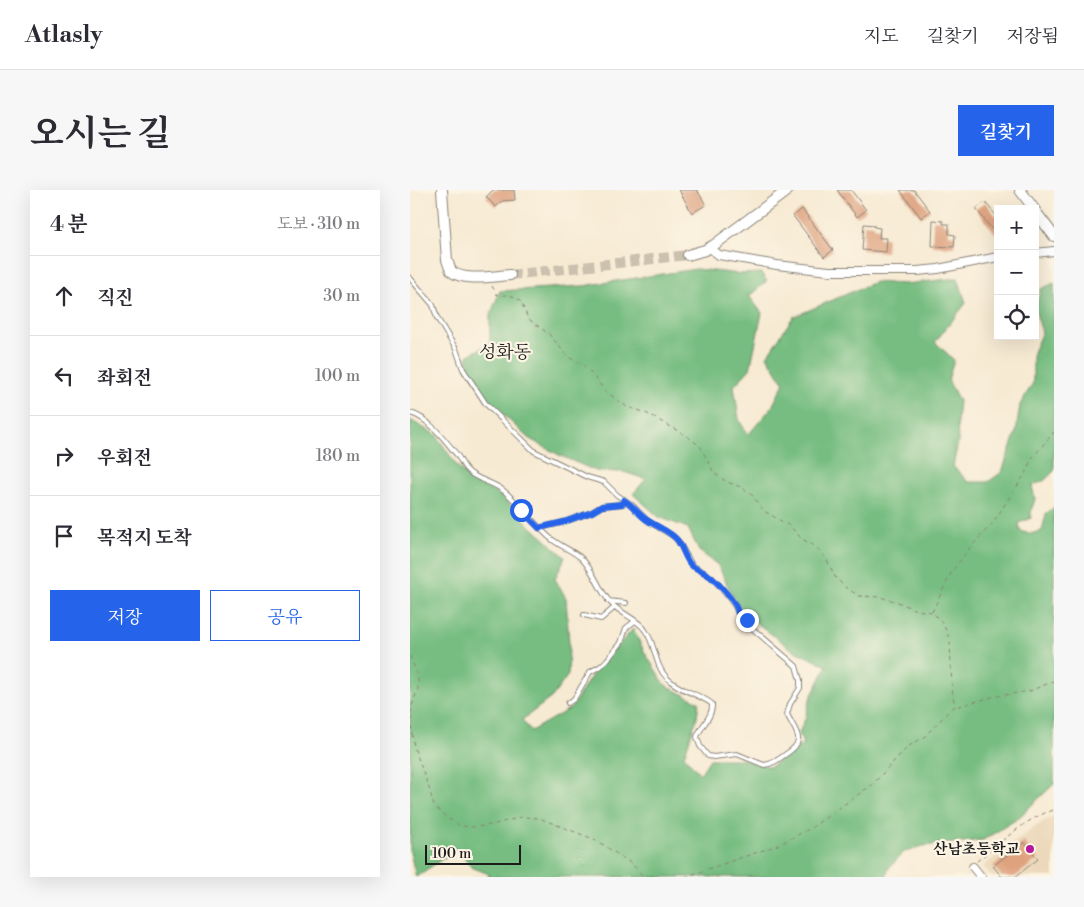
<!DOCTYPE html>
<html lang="ko">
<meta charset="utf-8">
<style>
:root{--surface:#fff;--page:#f7f7f7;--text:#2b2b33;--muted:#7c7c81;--line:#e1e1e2;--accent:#2563eb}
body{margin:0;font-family:"Libre Bodoni","Noto Serif KR",serif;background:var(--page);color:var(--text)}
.controls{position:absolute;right:15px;top:15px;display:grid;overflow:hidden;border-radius:0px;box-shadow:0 5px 20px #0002}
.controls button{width:45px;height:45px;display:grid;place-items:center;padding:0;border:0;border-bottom:1px solid var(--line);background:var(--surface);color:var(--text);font:25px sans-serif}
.scale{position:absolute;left:15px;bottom:12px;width:96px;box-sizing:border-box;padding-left:5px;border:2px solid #1c1c1c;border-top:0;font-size:14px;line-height:18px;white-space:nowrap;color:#1c1c1c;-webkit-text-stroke:4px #fcf5e5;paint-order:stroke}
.stop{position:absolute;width:15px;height:15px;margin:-11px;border:4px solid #2563eb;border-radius:50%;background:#fff}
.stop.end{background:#2563eb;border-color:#fff;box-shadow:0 1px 5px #0008}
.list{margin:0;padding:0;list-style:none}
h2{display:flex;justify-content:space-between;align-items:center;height:65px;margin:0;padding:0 20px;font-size:21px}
h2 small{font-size:16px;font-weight:400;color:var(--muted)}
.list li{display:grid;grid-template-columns:32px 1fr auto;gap:15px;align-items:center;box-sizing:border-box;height:80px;padding:0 20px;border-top:1px solid var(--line)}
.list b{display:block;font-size:19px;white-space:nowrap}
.list em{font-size:16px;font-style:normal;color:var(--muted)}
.actions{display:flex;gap:10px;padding:15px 20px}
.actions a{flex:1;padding:11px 0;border:1px solid var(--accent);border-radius:0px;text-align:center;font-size:18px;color:var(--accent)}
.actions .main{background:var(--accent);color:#fff}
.icon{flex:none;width:28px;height:28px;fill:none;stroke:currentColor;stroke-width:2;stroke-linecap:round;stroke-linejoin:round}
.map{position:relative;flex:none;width:644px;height:687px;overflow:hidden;border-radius:0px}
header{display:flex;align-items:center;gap:30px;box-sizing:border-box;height:70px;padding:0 25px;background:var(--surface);border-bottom:1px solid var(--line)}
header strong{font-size:24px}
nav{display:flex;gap:28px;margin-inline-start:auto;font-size:18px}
.intro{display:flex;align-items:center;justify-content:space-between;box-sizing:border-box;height:120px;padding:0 30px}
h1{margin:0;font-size:35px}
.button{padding:12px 22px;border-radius:0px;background:var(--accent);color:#fff;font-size:18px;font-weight:700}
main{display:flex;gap:30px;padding:0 30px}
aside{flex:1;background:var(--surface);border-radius:0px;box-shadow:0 5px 20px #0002}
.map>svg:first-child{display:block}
.built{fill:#ecd8ba}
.forest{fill:#77bd81;stroke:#4a6c4e}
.building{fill:#dea27f}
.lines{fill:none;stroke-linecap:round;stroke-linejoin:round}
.secondary-tunnel{stroke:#cbc1ae;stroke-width:10;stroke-dasharray:10 5;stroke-linecap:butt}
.lane-casing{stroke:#8a8378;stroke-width:6}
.street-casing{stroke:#8a8378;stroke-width:10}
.secondary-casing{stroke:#8a8378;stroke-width:12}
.path{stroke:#8a8378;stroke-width:1;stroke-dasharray:4 4;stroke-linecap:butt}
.lane{stroke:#fff;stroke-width:4}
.street{stroke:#fff;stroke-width:8}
.secondary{stroke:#fff;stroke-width:10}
.route{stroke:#2563eb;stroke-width:6}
.poi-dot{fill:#b5179e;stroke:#fcf5e5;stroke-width:2}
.labels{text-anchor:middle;stroke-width:4.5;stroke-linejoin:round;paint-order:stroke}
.poi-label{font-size:15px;font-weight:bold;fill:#1c1c1c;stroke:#fcf5e5;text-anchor:end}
.quarter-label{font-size:18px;fill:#1c1c1c;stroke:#fcf5e5}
</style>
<header>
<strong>Atlasly</strong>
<nav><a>지도</a><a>길찾기</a><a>저장됨</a></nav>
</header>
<div class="intro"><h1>오시는 길</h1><a class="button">길찾기</a></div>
<main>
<aside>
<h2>4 분<small>도보 · 310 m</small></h2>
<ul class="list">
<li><svg class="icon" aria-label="ahead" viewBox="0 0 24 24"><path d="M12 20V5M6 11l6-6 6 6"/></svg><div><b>직진</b></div><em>30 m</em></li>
<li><svg class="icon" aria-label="left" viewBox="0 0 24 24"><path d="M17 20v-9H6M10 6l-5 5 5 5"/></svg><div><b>좌회전</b></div><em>100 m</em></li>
<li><svg class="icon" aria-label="right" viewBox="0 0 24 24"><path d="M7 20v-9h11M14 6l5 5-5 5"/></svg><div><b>우회전</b></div><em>180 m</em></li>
<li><svg class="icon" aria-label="arrive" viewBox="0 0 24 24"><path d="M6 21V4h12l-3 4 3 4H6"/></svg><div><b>목적지 도착</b></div></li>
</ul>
<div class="actions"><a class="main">저장</a><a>공유</a></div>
</aside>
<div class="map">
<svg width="644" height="687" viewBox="0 0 644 687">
<rect width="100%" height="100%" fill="#fcf5e5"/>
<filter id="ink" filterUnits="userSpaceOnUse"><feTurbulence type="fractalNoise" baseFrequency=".02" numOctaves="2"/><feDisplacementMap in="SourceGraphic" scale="10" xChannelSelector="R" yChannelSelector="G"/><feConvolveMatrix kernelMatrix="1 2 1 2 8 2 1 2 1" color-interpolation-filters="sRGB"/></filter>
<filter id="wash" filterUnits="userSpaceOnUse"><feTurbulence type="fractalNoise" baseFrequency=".0096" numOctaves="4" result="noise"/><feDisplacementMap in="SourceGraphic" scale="20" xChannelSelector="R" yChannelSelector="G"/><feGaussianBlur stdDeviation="1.12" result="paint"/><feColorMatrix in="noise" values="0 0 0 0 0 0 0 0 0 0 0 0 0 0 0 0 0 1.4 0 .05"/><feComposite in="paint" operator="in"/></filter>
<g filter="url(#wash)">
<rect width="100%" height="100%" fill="#f7ead3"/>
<path class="built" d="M644,627V687H582L573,676L618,642L634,631Z"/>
<path class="forest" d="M286,79L330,84L351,83L357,91L339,106L352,123L340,179L324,196L329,230L338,245L362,217L374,193L357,166L383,127L465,92L495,94L548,88L556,113L525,152L544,170L538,190L549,211L547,231L548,252L543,276L558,292H578L592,282L606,242L610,215L623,193V162L632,142L625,120L631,99L644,93V281L635,290L622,296L625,309L621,321V328L609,333L610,341L620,344L632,341L636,324L644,317V594L607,629L573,650L512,656L494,662L478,679L476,687H78L79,684L61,677L47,659L6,687L0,662V230L26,245L47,276L65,292L91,305L119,335L155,367L145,389L156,408L159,454L158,485L142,507L112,530L121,541L161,518L182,485L223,439L235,463L255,495L289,512L287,527L274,566L290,584L300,569H331L360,577L393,554L389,543L395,529L400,509L417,476L383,460L349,435L325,411L308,375L289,361L278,338L249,327L223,304L236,289L214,282L186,281L151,266L118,248L83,215L57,179L58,165L80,154V126L90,101L173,96Z"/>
<g id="blocks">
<g class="building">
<path d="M83,0H104L105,10L92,11L86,17L76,7Z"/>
<path d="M269,0H287L296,15L282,23Z"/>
<path d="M427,0H441L456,20L447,27Z"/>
<path d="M490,0H504L520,21L511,28Z"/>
<path d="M575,12L588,28V47L566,19Z"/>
<path d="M392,19L423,60L414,67L383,26Z"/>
<path d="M523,30L533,31V34H539V44L545,45L544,57L522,56Z"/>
<path d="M454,34L464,35V37L470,38L469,48H477L476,62L452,60Z"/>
<path d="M614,652L628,669L605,687H592L583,676Z"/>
</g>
</g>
</g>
<g filter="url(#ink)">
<use href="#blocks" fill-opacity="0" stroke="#8a8378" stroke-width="1"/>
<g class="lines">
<path class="secondary-tunnel" d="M100,85L278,65"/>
<g class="lane-casing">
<g id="lane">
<path d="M0,88L23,115L27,128L46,159L53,179L76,214L124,261L177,287L194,292L207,305L222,315L238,331L263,346L268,351L282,375L300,386L308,394L325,416L328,423L334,427L343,439L386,476L390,490V498L380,514L377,524C385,542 398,550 376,564C369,569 363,574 354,575L327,564L304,567L298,566L290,556L287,547C291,535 303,527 302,514C290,504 269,501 257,488C244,475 246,454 235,440C227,428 210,424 200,412C188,399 184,380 171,368C162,360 149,356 139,347C123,333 111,315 94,301C84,292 66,290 58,281C53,277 51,270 47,265C36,251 18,227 0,223"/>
<path d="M129,338L154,332L182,322L192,316L213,314L214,309"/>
<path d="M198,411L216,413"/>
<path d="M174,425L191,429L205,417"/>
<path d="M158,513L164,509L180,482L191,476L197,470L211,453L216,438L225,431"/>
</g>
</g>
<g class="street-casing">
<g id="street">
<path d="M300,58L309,65L367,75L419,81H507L528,79L588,67"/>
<path d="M625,63L644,61"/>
<path d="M563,677L571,687"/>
</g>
</g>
<g class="secondary-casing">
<g id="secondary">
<path d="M32,0L37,70L41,81C53,92 84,86 100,85"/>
<path d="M610,0L624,19"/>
<path d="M625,21L644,46"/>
<path d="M278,65L295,60L304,55L378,0"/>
</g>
</g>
<g class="path">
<path d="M82,96L87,105H100L106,108L111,112L117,126L121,131L139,144L158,167L172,174L183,185L194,200L217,217L234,222L277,246L290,256L304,283L317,292L331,297L341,304L354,321L380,336L392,349L406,357L417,370L425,387L435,397L449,406L470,407L488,412L506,420L522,422L531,431L537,442L540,453L542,499L545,517"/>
<path d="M522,422L542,381L558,360L582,334L615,284L622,268L644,242"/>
<path d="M0,466L8,487V499L1,518V535L4,557L19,598L24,616L37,628L51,636L65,637L81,635L112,627L129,628L186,650L222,674L233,686L238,687"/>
<path d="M567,671C591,653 615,628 644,620"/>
<path d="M275,687L368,655L401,638L463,594L487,568L499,556L514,547L542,518L582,507L620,501L644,491"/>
</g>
<use href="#lane" class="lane"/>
<use href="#street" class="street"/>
<use href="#secondary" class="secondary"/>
</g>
</g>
<g class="lines" filter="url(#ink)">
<path class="route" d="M111,320L129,338L154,332L182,322L192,316L212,314L214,310C223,315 228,324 237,330C247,337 261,341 268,351C273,358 275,369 281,375C287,380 295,382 301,387C309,394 327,413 328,423L337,430"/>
</g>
<circle class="poi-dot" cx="620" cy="659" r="5"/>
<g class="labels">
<g class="poi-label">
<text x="610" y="664">산남초등학교</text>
</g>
<g class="quarter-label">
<text x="95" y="168">성화동</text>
</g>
</g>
</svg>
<div class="controls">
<button>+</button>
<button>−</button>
<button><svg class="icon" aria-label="locate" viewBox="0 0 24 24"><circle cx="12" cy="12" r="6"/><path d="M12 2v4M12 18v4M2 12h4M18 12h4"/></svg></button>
</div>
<div class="scale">100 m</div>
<div class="stop" style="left:111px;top:320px"></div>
<div class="stop end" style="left:337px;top:430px"></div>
</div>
</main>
